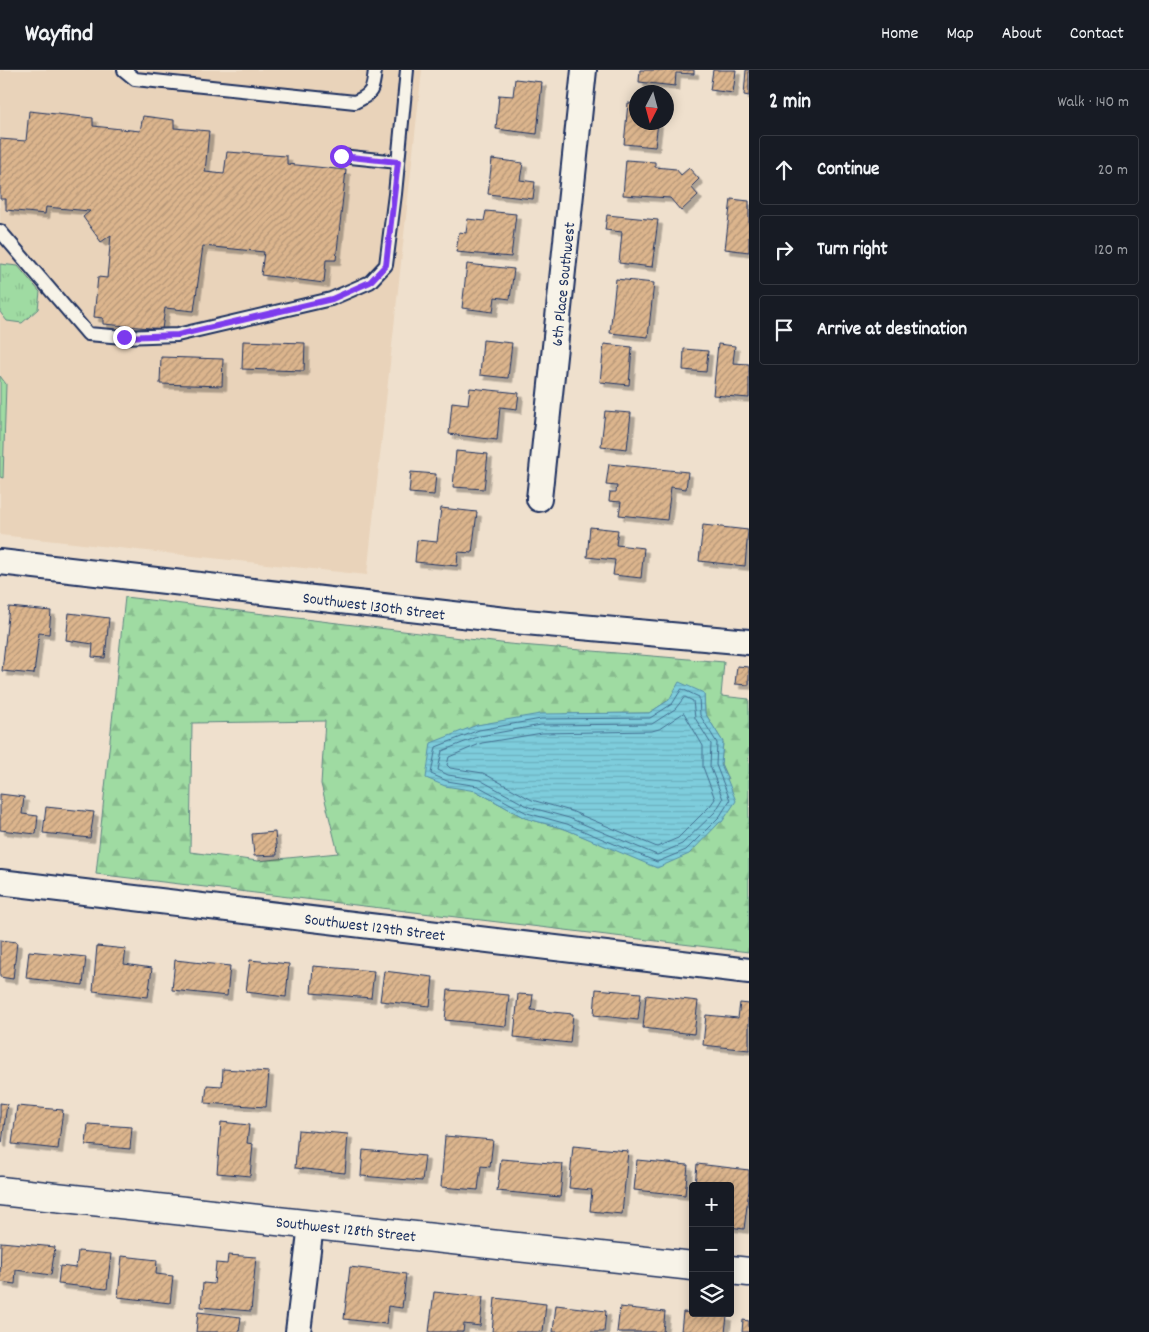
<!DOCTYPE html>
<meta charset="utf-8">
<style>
:root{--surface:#171b24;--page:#20242c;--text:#f1f3f6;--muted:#9ea1a6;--line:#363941}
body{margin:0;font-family:Dekko,sans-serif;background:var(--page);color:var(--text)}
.controls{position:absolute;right:15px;bottom:15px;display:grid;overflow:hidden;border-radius:5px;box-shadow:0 2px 12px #0003}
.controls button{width:45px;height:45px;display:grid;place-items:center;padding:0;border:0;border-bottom:1px solid var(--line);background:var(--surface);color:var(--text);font:25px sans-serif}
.compass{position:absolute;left:629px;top:15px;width:45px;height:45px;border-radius:50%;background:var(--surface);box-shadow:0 2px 12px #0003;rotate:186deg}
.stop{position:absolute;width:15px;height:15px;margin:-11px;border:4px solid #7c3aed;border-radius:50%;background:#fff}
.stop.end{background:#7c3aed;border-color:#fff;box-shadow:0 1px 5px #0008}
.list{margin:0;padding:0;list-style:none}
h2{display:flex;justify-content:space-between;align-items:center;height:65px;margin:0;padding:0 20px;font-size:21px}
h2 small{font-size:16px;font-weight:400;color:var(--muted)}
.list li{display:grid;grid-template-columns:32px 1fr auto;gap:15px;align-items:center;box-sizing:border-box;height:70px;margin:0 10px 10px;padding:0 10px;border:1px solid var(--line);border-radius:5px}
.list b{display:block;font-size:19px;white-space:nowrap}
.list em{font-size:16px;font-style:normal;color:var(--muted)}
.icon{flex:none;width:28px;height:28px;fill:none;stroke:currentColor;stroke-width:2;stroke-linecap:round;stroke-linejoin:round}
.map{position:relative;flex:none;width:749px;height:1262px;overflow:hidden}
header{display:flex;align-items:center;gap:30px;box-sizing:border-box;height:70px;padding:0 25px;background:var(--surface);border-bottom:1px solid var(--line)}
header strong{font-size:24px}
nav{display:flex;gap:28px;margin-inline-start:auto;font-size:18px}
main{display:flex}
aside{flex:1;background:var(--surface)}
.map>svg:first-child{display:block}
.built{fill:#e9d3ba}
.grass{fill:url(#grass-tufts);stroke:#5d8580}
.forest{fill:url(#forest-firs);stroke:#5d8580;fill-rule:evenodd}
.pitch{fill:#9fdba2;stroke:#5d8580}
.water{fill:url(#water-rules);stroke:#568eaa}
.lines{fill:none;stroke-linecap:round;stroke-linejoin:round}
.shore{stroke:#436e90;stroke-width:1}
.building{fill:url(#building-hatch);stroke:#1b2f5e;filter:url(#shadow)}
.service-casing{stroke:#1b2f5e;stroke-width:16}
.minor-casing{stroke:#1b2f5e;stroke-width:28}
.secondary-casing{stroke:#1b2f5e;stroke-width:31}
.service{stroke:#f7f3e8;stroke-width:12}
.minor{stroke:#f7f3e8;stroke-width:24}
.secondary{stroke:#f7f3e8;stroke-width:28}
.route{stroke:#7c3aed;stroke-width:6}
.labels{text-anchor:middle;stroke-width:5;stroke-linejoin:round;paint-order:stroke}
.street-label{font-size:16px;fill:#1b2f5e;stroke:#f7f3e8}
</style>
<header>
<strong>Wayfind</strong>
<nav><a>Home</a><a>Map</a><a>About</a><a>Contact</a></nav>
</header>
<main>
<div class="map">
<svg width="749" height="1262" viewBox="0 0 749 1262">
<defs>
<pattern id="grass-tufts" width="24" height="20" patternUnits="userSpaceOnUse" patternTransform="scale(1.25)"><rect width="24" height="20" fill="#9fdba2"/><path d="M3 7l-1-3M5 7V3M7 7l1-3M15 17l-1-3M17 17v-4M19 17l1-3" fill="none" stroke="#88bc8e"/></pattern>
<pattern id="forest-firs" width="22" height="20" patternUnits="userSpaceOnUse" patternTransform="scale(1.25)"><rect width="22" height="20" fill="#9fdba2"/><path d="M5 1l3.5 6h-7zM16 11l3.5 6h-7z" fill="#88bc8e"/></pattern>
<pattern id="water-rules" width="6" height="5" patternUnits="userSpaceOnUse" patternTransform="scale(1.25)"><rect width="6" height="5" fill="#7ecddc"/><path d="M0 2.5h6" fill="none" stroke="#6cb0bf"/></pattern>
<pattern id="building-hatch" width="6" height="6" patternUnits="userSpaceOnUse" patternTransform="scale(1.25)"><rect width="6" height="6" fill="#dcb58d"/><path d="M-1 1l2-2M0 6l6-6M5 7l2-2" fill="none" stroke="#b29476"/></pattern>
<filter id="shadow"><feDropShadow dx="4.5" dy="4.5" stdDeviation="0" flood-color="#0004"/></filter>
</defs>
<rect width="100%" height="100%" fill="#efe0cd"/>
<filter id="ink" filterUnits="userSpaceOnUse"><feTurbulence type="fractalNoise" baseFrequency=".02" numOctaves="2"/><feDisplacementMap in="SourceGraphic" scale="10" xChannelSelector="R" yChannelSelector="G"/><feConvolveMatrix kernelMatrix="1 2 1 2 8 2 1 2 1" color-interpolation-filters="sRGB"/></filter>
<g filter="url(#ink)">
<path class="built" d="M0,0H422L367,505L0,465Z"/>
<path class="grass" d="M0,194L18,196L40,222L38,239L22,253L7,251L0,242Z"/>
<path class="forest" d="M125,527L509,574L724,592L721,626L749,629V882L96,804ZM704,623L705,643L723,672L721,694L728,709L609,777L565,759L525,748L476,721L477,655L565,644L649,643L669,630ZM325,651L321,714L338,783L258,791L190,782L192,653Z"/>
<path class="pitch" d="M0,306L6,314L3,408L0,407Z"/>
<path class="water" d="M679,612L704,623L705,643L723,672L721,694L736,731L722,752H720L689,784L657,798L565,759L525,748L476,721L445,716L426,708L431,673L477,655L540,644L649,643L669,630Z"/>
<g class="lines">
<g class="shore">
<path d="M682,619L699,627L700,645L717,673L716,695L730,730L720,746L686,780L657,792L567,754L527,743L478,716L447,711L431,704L436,677L479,660L541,649L650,648L672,634Z"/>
<path d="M685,627L693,631L695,648L711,674L710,696L723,729L715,742L682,774L657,785L569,748L529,737L480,710L448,705L438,700L442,681L480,666L541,655L652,654L675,639Z"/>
<path d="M684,643L703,676V697L715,729L710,736L678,768L657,777L571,741L532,730L483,703L450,698L447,695L449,687L482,673L542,663L652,661L659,659Z"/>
</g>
</g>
<g class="building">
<path d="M640,0H694V4L676,3L675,16L639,12Z"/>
<path d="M713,0H736L733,23L710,20Z"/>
<path d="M746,0H749V26L744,25Z"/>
<path d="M515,9L542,12L537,64L496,59L499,25L513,26Z"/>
<path d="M628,33L636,34V52H658L655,77L624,74Z"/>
<path d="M29,41L93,48V56L140,61L143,46L174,50V58L209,61L205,102L224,104L227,82L287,86V94L346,100L336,190H326L324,213L261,205L264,182L203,176L194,241L165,238L162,259L103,254V248L94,247L98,207L107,208L111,165L101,172L83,147L90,141L46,137L45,144L6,140V129H0V69L26,71Z"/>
<path d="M492,89L523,93L520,110L535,112L533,129L488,124Z"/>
<path d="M626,90L655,92V97L676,99L681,105L689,98L699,109L691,117L698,125L681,141L670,128L623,125Z"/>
<path d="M731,129L749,131V182L725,179Z"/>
<path d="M486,141L516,144L511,187L456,182L459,162L466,163L468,149L484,151Z"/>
<path d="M607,145L658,150L652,197L619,193L622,162L605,160Z"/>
<path d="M467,194L514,199L510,229L495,227L493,242L462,238Z"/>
<path d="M616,209L654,213L648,267L610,263Z"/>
<path d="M483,270L512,273L508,308L480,305Z"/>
<path d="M243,271L305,273L304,301L242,299Z"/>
<path d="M604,274L632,277L629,315L600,312Z"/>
<path d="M718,274L735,276L733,293L749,294V328L713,325Z"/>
<path d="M684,279L708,281L706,302L683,300Z"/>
<path d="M161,287L223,289L222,316L160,314Z"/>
<path d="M470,318L519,323L517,339L500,337L497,370L449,364L452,332L468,334Z"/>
<path d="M605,341L631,343L627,379L601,376Z"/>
<path d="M456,381L488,384L484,419L453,417Z"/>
<path d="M609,394L688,402L686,419L671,417L667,450L619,445L621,432L609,431L610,422H616L617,416L606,415Z"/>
<path d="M411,402L436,404L434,425L409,423Z"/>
<path d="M441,438L477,442L472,483L458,482L457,496L415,492L417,470L437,472Z"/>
<path d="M703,455L748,460L745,496L699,491Z"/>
<path d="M590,457L618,460L616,475L644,478L641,508L613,505L615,490L587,487Z"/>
<path d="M9,537L51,541L49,564L39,563L34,604L2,601Z"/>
<path d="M69,543L109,548L105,588L92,587L93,574L66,570Z"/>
<path d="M737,596L749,597V615L735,614Z"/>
<path d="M0,724L24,727L22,744L38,746L36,764L0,760Z"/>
<path d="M46,737L94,742L90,768L43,763Z"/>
<path d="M275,762L277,785L254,786L252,764Z"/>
<path d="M0,870L17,872L13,909L0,907Z"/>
<path d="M97,876L126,879L124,894L152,898L148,927L93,921Z"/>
<path d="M29,881L86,887L83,915L26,908Z"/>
<path d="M175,890L230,896L227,926L172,920Z"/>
<path d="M250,890L289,894L286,927L246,922Z"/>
<path d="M313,896L374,901L371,928L311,923Z"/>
<path d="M384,901L433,907L430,936L380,931Z"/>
<path d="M596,919L641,923L638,950L594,945Z"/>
<path d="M448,920L509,925L506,956L445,950Z"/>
<path d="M518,924L533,925L531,940L573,944L570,973L514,967Z"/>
<path d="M646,925L698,931L694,964L643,958Z"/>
<path d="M740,933L749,934V980L703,975L706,945L738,948Z"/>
<path d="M223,999L269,1002L266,1037L205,1033L207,1015L222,1016Z"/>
<path d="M0,1033L7,1034L2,1073L0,1072Z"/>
<path d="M17,1036L63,1040L58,1079L12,1074Z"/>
<path d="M221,1052L249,1055L247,1073L253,1074L250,1106L217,1103Z"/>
<path d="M88,1054L132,1057L130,1079L86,1075Z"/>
<path d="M298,1060L348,1064L345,1103L295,1098Z"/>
<path d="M445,1066L493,1070L490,1097L481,1096L478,1120L441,1117Z"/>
<path d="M573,1076L628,1081L622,1144L590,1141L592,1120L569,1118Z"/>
<path d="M363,1080L425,1086L422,1111L361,1106Z"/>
<path d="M501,1089L563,1094L560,1127L497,1121Z"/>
<path d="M637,1090L688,1095L685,1125L634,1120Z"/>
<path d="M697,1094L749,1100V1120L744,1159L730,1157V1116H695Z"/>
<path d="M1,1172L55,1177L51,1205L16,1200L15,1214L0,1212Z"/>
<path d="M78,1181L111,1184L107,1219L58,1214L60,1196L76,1198Z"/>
<path d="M228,1185L256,1187L251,1241L201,1237L203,1213L214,1214L216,1193L227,1194Z"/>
<path d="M122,1186L157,1190L156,1204L173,1206L170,1233L118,1227Z"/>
<path d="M350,1197L406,1204L402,1238L388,1236L386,1254L344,1249Z"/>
<path d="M434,1222L483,1227L480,1256L464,1254L463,1262H429Z"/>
<path d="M495,1228L546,1234L543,1262H492Z"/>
<path d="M556,1235L606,1241L604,1262H553Z"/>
<path d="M620,1237L665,1242L663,1262H617Z"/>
<path d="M198,1242L241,1247L239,1262H196Z"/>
<path d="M683,1242L727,1246L725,1262L681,1261Z"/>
<path d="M743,1250L749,1251V1262H742Z"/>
</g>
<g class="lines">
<g class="service-casing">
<g id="service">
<path d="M124,0L135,9L355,32C373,24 373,19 375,0"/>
<path d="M341,86L398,92"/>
<path d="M0,161L88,264L123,267L177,265L331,229L370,212L386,195L395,124L407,0"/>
</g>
</g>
<g class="minor-casing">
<g id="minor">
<path d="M539,429L584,0"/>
<path d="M0,492L514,551L749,572"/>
<path d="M0,812L749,901"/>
<path d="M298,1262L311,1155"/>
</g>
</g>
<g class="secondary-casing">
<g id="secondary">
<path d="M0,1121L693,1196"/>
<path d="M730,1200L749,1202"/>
</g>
</g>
<use href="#service" class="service"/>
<use href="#minor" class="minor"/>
<use href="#secondary" class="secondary"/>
</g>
</g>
<g class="lines" filter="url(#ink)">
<path class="route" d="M124,267L178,265L332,229L370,212L386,195L398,92L341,86"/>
</g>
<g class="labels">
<g class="street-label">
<text transform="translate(562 214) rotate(-84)" y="6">6th Place Southwest</text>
<text transform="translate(374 535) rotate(7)" y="6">Southwest 130th Street</text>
<text transform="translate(375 856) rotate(7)" y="6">Southwest 129th Street</text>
<text transform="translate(346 1158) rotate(6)" y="6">Southwest 128th Street</text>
</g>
</g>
</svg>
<div class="controls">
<button>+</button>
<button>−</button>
<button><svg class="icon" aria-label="layers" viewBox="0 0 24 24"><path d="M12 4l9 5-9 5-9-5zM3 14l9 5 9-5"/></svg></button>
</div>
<svg class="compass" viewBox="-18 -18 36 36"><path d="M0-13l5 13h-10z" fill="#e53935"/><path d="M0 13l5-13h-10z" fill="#9ea1a6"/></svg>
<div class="stop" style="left:341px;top:86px"></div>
<div class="stop end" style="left:124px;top:267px"></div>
</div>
<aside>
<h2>2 min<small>Walk · 140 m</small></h2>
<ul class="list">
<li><svg class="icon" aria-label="ahead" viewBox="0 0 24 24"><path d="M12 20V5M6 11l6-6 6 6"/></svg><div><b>Continue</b></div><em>20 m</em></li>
<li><svg class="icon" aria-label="right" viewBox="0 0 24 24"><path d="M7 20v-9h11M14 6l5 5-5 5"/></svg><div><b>Turn right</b></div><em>120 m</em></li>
<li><svg class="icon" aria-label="arrive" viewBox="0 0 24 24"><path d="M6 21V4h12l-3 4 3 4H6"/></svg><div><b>Arrive at destination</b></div></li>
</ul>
</aside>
</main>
